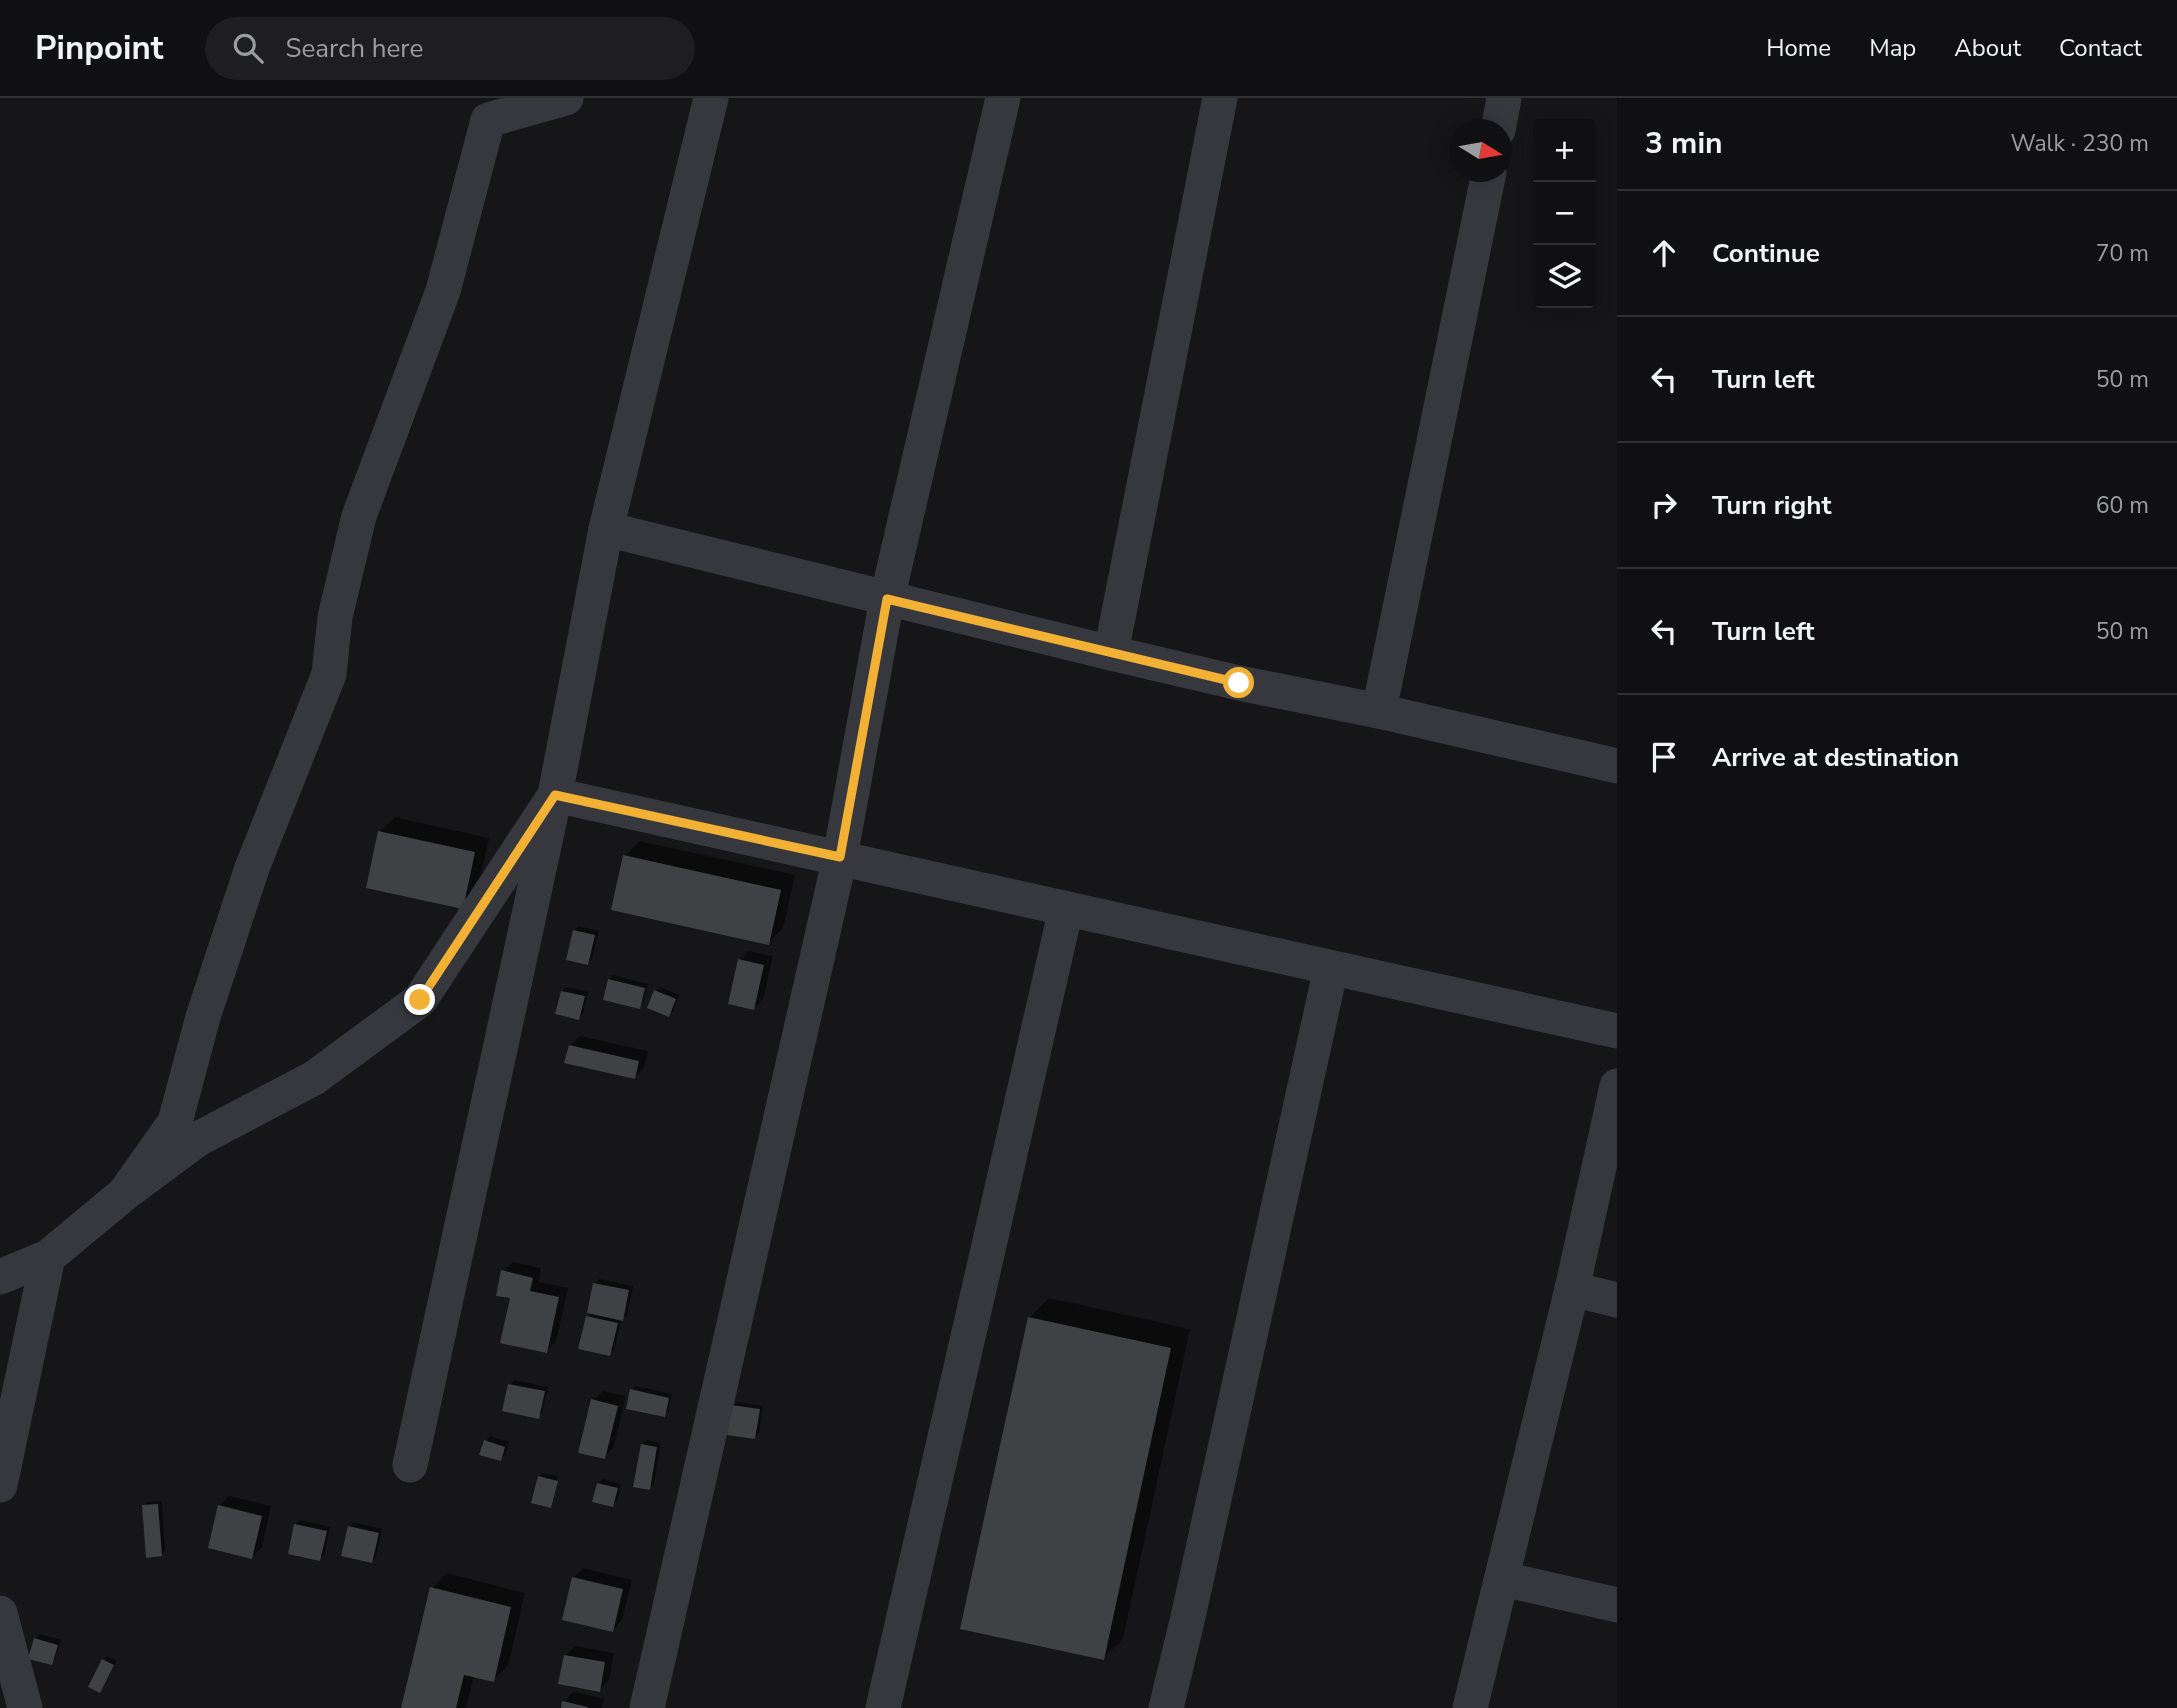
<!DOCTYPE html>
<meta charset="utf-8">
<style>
:root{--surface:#101012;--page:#1e1e20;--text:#f1f3f6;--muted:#9c9d9f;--line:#303032}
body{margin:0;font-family:"Nunito Sans",sans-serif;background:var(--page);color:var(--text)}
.controls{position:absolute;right:21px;top:21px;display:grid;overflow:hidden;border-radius:7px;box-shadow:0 4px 18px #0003}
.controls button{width:63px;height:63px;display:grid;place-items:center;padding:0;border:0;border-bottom:2px solid var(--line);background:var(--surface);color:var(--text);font:35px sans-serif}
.compass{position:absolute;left:1449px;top:21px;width:63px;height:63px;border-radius:50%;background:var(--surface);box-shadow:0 4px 18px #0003;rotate:101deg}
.stop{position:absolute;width:21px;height:21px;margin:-16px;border:5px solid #f2b134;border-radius:50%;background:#fff}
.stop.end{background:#f2b134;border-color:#fff;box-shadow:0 2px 7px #0008}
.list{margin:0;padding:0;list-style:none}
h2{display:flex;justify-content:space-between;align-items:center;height:91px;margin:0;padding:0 28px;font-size:30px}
h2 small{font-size:23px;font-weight:400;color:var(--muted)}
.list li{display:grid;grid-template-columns:46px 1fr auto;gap:21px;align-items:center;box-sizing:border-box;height:126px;padding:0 28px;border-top:2px solid var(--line)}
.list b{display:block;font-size:26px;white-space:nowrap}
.list em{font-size:23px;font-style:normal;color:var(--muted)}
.icon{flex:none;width:38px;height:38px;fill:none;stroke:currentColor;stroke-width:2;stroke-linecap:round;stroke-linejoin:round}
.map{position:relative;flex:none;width:1617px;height:1610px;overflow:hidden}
header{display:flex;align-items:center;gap:42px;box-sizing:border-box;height:98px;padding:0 35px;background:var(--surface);border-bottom:2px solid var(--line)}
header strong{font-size:33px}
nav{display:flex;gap:38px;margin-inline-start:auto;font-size:24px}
.search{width:490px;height:63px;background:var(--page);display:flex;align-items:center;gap:18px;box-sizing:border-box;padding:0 24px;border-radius:38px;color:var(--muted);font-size:26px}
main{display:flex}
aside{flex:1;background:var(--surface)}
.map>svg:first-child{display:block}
.shadow{fill:#0007}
.building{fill:#404145}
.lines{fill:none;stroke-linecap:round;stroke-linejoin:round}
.minor{stroke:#37383d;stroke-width:35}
.route{stroke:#f2b134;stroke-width:9}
</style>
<header>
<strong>Pinpoint</strong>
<div class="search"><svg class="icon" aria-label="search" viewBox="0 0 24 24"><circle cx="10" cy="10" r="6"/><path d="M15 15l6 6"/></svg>Search here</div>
<nav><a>Home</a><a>Map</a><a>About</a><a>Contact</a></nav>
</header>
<main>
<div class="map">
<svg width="1617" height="1610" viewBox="0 0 1617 1610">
<rect width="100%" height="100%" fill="#161618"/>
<g class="shadow">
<path d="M395,719L489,740L477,795L463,809L380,734Z"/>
<path d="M639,743L795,777L783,830L768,845L625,758Z"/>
<path d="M578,828L599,833L592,861L588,865L574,833Z"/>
<path d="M749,853L773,858L763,901L754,910L740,862Z"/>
<path d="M613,877L648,886L643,904L639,909L609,882Z"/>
<path d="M567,889L588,894L583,916L578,920L562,893Z"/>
<path d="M660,889L679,897L673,913L669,917L656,893Z"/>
<path d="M580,938L648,953L644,970L635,979L570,948Z"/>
<path d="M513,1164L541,1170L539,1184L568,1190L556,1243L546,1253L512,1199L503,1173Z"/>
<path d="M599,1181L633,1188L627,1217L621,1221L614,1252L610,1256L588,1219L592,1215L595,1186Z"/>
<path d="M1049,1200L1190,1231L1123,1541L1103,1560L1029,1220Z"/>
<path d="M514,1282L548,1289L542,1315L538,1319L510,1287Z"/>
<path d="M636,1288L672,1296L668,1313L664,1317L632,1292Z"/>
<path d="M603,1293L626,1298L614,1349L604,1359L593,1302Z"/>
<path d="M737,1304L763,1308L759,1335L755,1339L733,1308Z"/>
<path d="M490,1338L509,1344L505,1357L500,1361L486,1343Z"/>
<path d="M647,1342L661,1345L654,1386L649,1390L642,1347Z"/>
<path d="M543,1375L558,1378L551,1405H553L551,1408L539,1379Z"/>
<path d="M603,1381L621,1386L617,1403L613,1408L598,1386Z"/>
<path d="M229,1398L271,1408L262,1449L252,1459L219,1408Z"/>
<path d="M162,1403L165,1452L161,1457L144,1408L148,1404Z"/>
<path d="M300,1422L330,1429L324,1457L319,1461L296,1426Z"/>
<path d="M354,1424L382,1431L376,1459L372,1463L349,1429Z"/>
<path d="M583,1470L632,1482L622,1522L613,1532L573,1480Z"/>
<path d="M447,1475L525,1495L508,1568L493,1582L474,1578L466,1610H403L432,1490Z"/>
<path d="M40,1536L61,1542L55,1561L51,1565L36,1541Z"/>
<path d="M575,1548L614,1555L609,1582L600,1592L566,1557Z"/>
<path d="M107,1558L117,1563L100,1593L103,1562Z"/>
<path d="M573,1594L604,1601L602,1610H563L564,1604Z"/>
</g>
<g class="building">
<path d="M378,733L475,754L463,811L366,790Z"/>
<path d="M623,757L781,792L769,847L611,812Z"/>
<path d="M573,832L595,837L588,867L566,862Z"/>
<path d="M738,861L764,867L754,912L728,906Z"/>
<path d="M608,881L645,890L640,911L603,902Z"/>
<path d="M654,892L676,901L669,919L647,910Z"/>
<path d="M561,893L585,898L579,922L555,916Z"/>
<path d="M569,947L639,963L635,981L564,965Z"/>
<path d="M501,1172L533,1180L530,1193L559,1199L547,1255L500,1245L510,1200L496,1198Z"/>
<path d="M593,1185L629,1192L623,1223L587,1215Z"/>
<path d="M586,1218L618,1225L610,1258L578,1251Z"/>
<path d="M1028,1219L1171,1250L1104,1562L960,1531Z"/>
<path d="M508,1286L545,1293L539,1321L502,1313Z"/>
<path d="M630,1291L669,1300L665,1319L626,1311Z"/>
<path d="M591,1301L618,1308L605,1361L578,1355Z"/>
<path d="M731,1307L760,1311L755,1341L727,1337Z"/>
<path d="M484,1342L505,1349L501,1363L479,1357Z"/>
<path d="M641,1346L657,1349L650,1392L633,1389Z"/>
<path d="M538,1378L558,1383L551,1410L531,1405Z"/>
<path d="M597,1385L618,1390L613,1409L592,1404Z"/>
<path d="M158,1406L162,1458L146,1460L142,1407Z"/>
<path d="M218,1407L262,1418L252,1461L208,1450Z"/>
<path d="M294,1426L327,1433L320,1463L288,1456Z"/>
<path d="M348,1428L379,1435L372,1465L341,1458Z"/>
<path d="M572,1479L623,1491L613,1534L562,1522Z"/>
<path d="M430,1489L511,1509L494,1584L464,1577L456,1610H401Z"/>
<path d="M34,1540L58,1547L52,1567L28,1561Z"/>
<path d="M564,1557L605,1564L600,1594L558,1586Z"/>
<path d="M102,1561L114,1567L100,1595L88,1589Z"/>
<path d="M562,1603L588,1609V1610H561Z"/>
</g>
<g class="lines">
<g class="minor">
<path d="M1498,32L1504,0"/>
<path d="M606,431L1111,555L1239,585L1379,613L1617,668"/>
<path d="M1111,555L1220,0"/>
<path d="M1379,613L1489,74"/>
<path d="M124,1096L198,1041L314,980L420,902L555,697L1617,933"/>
<path d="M0,1179L48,1159"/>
<path d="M1572,1191L1617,1202"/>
<path d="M410,1367L555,697L606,431L711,0"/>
<path d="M0,1387L48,1159L124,1096L175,1024L203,919L252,770L329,576L335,519L359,418L443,193L488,22L566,0"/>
<path d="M1503,1481L1617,1507"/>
<path d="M0,1515L25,1610"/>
<path d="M647,1610L840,759L887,501L1003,0"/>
<path d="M883,1610L1066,811"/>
<path d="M1166,1610L1188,1519L1331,870"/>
<path d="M1470,1610L1572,1191L1617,988"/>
</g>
</g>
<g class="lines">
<path class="route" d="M420,902L555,697L840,759L887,501L1239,585"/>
</g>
</svg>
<div class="controls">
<button>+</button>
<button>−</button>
<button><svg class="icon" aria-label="layers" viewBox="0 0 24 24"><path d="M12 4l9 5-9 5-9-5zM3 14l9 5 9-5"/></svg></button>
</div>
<svg class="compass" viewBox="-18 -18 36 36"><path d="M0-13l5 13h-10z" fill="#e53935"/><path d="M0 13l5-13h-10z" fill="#9c9d9f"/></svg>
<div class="stop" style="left:1239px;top:585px"></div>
<div class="stop end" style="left:420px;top:902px"></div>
</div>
<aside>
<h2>3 min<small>Walk · 230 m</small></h2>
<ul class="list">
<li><svg class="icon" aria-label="ahead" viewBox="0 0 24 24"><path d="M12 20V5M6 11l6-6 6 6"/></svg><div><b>Continue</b></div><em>70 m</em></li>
<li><svg class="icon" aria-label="left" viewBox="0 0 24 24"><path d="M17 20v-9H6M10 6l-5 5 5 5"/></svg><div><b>Turn left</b></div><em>50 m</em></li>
<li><svg class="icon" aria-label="right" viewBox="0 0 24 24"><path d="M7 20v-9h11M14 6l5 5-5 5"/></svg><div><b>Turn right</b></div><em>60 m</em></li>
<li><svg class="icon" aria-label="left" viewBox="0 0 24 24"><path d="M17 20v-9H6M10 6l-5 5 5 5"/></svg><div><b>Turn left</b></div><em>50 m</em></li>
<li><svg class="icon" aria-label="arrive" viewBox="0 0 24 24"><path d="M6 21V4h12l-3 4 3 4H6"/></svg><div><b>Arrive at destination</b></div></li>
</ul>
</aside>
</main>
